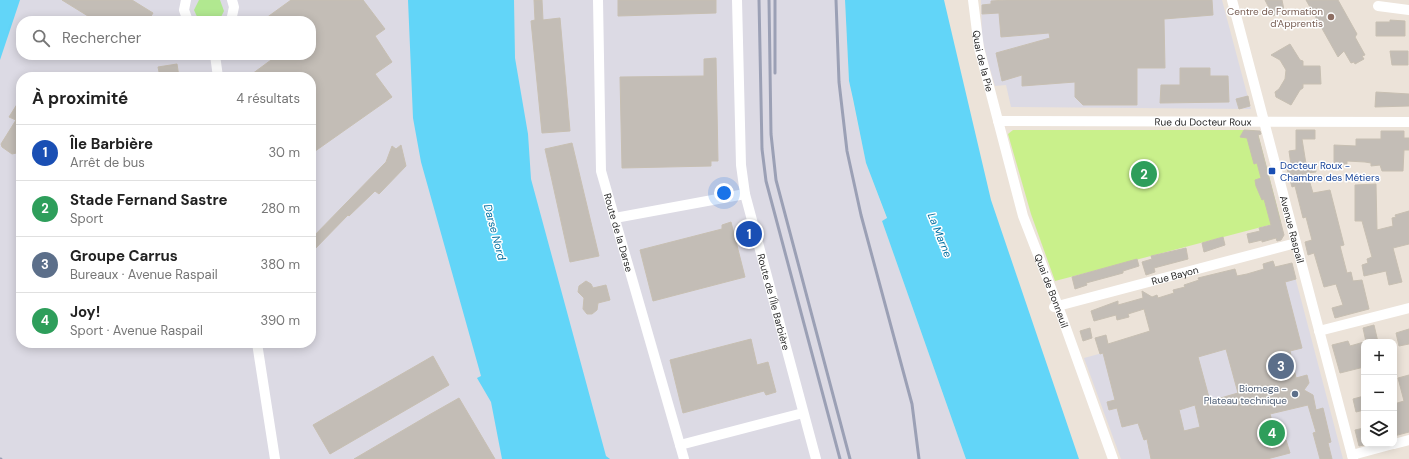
<!DOCTYPE html>
<html lang="fr">
<meta charset="utf-8">
<style>
:root{--surface:#fff;--page:#f2f2f2;--text:#222;--muted:#767676;--line:#e0e0e0;--accent:#0b8043}
body{margin:0;font-family:"DM Sans",sans-serif;background:var(--page);color:var(--text)}
.controls{position:absolute;right:12px;bottom:12px;display:grid;overflow:hidden;border-radius:8px;box-shadow:0 2px 10px #0003}
.controls button{width:36px;height:36px;display:grid;place-items:center;padding:0;border:0;border-bottom:1px solid var(--line);background:var(--surface);color:var(--text);font:20px sans-serif}
.you{position:absolute;left:724px;top:193px;width:14px;height:14px;margin:-10px;border:3px solid #fff;border-radius:50%;background:#1a73e8;box-shadow:0 0 0 6px #1a73e833}
.badge{display:grid;place-items:center;width:26px;height:26px;border-radius:50%;background:var(--accent);color:#fff;font-size:13px;font-weight:700}
.pin{position:absolute;translate:-50% -50%;border:2px solid #fff;box-shadow:0 1px 4px #0006}
.list{margin:0;padding:0;list-style:none}
h2{display:flex;justify-content:space-between;align-items:center;height:52px;margin:0;padding:0 16px;font-size:17px}
h2 small{font-size:13px;font-weight:400;color:var(--muted)}
.list li{display:grid;grid-template-columns:26px 1fr auto;gap:12px;align-items:center;box-sizing:border-box;height:56px;padding:0 16px;border-top:1px solid var(--line)}
.list b{display:block;font-size:15px;white-space:nowrap}
.list p{margin:0;font-size:13px;white-space:nowrap;color:var(--muted)}
.list em{font-size:13px;font-style:normal;color:var(--muted)}
.icon{flex:none;width:22px;height:22px;fill:none;stroke:currentColor;stroke-width:2;stroke-linecap:round;stroke-linejoin:round}
.map{position:relative;flex:none;width:1409px;height:459px;overflow:hidden}
.search{position:absolute;background:var(--surface);box-shadow:0 2px 10px #0003;left:16px;top:16px;width:300px;height:44px;display:flex;align-items:center;gap:10px;box-sizing:border-box;padding:0 14px;border-radius:16px;color:var(--muted);font-size:15px}
.panel{position:absolute;background:var(--surface);box-shadow:0 2px 10px #0003;left:16px;top:72px;width:300px;height:276px;border-radius:16px}
.map>svg:first-child{display:block}
.industrial{fill:#dcdae4;fill-rule:evenodd}
.green{fill:#b1e890}
.pitch{fill:#c9f08b}
.water{fill:#62d5f8}
.building{fill:#c3bdb6;stroke:#c7bfb2;fill-rule:evenodd}
.lines{fill:none;stroke-linecap:round;stroke-linejoin:round}
.minor{stroke:#fff;stroke-width:10}
.rail{stroke:#9ba0b5;stroke-width:3}
.education-dot{fill:#8d6e63;stroke:#fff;stroke-width:1.5}
.transit-dot{fill:#1a4fb4;stroke:#fff;stroke-width:1.5}
.service-dot{fill:#5c6f8a;stroke:#fff;stroke-width:1.5}
.labels{text-anchor:middle;stroke-width:3;stroke-linejoin:round;paint-order:stroke}
.education-label{font-size:10px;fill:#785e54;stroke:#fff;text-anchor:end}
.street-label{font-size:10px;fill:#282828;stroke:#fff}
.transit-label{font-size:10px;fill:#164399;stroke:#fff;text-anchor:start}
.service-label{font-size:10px;fill:#4e5e75;stroke:#fff;text-anchor:end}
.water-label{font-size:11px;font-style:italic;fill:#0371a2;stroke:#fff}
</style>
<div class="map">
<svg width="1409" height="459" viewBox="0 0 1409 459">
<rect width="100%" height="100%" fill="#ece3d9"/>
<g class="industrial">
<path d="M0,0H845L849,81L866,163L887,219L882,221L966,459H0ZM21,21H311V55H21ZM21,77H311V343H21Z"/>
<path d="M981,0H1222L1251,109L1011,107L1006,85L995,86L988,62L982,38Z"/>
<path d="M1293,269L1343,459H1121L1084,358L1183,331Z"/>
</g>
<path class="green" d="M199,0H220L224,11L219,21H199L194,10Z"/>
<path class="pitch" d="M1013,130H1254L1258,134L1281,222L1055,281L1031,214L1008,134Z"/>
<g class="water">
<path d="M0,0H20L0,60Z"/>
<path d="M408,0H514L515,58L528,134L531,179L606,456L610,459H502L491,402L477,378L481,376L421,162L413,118Z"/>
<path d="M845,0H944L991,200L1079,459H966L882,221L887,218L866,163L853,99L849,81Z"/>
</g>
<g class="building">
<path d="M62,0H132L153,13L148,21H96Z"/>
<path d="M291,0H363L385,29L375,36L392,62L375,74L392,97L311,154V77H248L271,60L268,55H311V21H262Z"/>
<path d="M534,0H542L543,20L560,18L570,131L542,133L531,21L535,20Z"/>
<path d="M618,0H716V13L618,16Z"/>
<path d="M1006,0H1212L1213,15L1164,19L1165,68H1137V105H1083L1075,97V82L1022,86V75L1002,81L996,53L1050,38L1049,33L1001,37L999,13L982,14V5L991,4V1Z"/>
<path d="M1265,0H1282L1284,10L1273,16Z"/>
<path d="M1306,0H1338L1357,34L1355,37L1365,55L1362,56L1364,59L1355,64L1354,62L1351,63L1344,51L1338,57Z"/>
<path d="M1390,20L1405,21V36H1376V22H1390Z"/>
<path d="M1290,44L1300,60L1303,61V66H1320L1321,84H1303V88L1300,90L1291,105L1276,97L1275,92L1279,89L1285,79L1286,70L1280,60L1271,55Z"/>
<path d="M1390,51H1408V65H1392Z"/>
<path d="M716,58L718,161H711V166L622,168L620,77L704,76V59Z"/>
<path d="M177,64L179,77H160L158,67Z"/>
<path d="M1180,68H1210V76H1228L1229,102L1160,103L1161,85H1180Z"/>
<path d="M1376,92L1409,94V106L1375,107Z"/>
<path d="M1248,96L1250,106L1239,109L1236,99Z"/>
<path d="M21,98V152L12,154L2,147L1,144L16,120L9,117Z"/>
<path d="M1244,130L1260,131L1261,134L1258,135L1284,235L1281,240L1277,241L1276,238L1262,242V240L1249,243L1247,234L1260,231L1259,228L1271,225L1264,199L1262,200L1256,186L1255,180L1261,178L1257,163L1254,164L1247,138L1240,137Z"/>
<path d="M1296,130H1315V139H1302L1306,164L1315,163L1316,172L1307,173L1313,193L1330,190L1344,245L1340,246L1347,273L1351,272L1353,281L1362,280L1369,309L1335,318L1332,308L1343,305L1336,284L1324,287L1314,253L1308,255L1305,242L1312,240L1306,217L1303,218L1295,186L1292,187L1286,165H1291L1289,151L1296,150Z"/>
<path d="M1381,131H1404V138H1409V150H1404L1403,171H1382L1380,165L1371,166V163L1365,162L1347,161V164H1334V145L1356,146V139H1381Z"/>
<path d="M572,143L599,256L570,262L545,149Z"/>
<path d="M401,145L406,166L379,194L375,191L349,216L348,215L311,253V239L386,162L392,146L396,149Z"/>
<path d="M1376,184L1377,230L1393,226L1392,218L1396,217L1395,215L1409,211V244L1393,248L1402,282L1389,285L1386,271L1364,276L1362,265L1368,263L1367,259L1372,257L1362,221H1355V185Z"/>
<path d="M731,222L745,277L653,301L640,250L722,229V225Z"/>
<path d="M1223,237L1225,245L1204,252L1202,243Z"/>
<path d="M1186,248L1188,259L1154,268L1155,272L1146,275L1142,262L1152,259L1151,256Z"/>
<path d="M1137,259L1139,266L1123,271V273L1086,283L1087,285L1075,289L1072,277Z"/>
<path d="M1273,261L1275,267L1292,263L1296,279L1285,282L1302,348L1290,351L1296,378L1307,375L1309,383L1304,390L1313,395L1316,410L1323,408L1331,442L1328,443L1332,459H1320L1313,433L1316,432L1308,405L1270,414L1278,442L1286,440L1290,453L1267,459H1151L1147,439L1144,440L1138,423L1122,427L1117,408L1109,410L1107,402L1115,400L1103,353L1100,354L1095,338L1106,335L1108,344L1150,331L1144,309L1128,314L1129,317L1117,320L1116,315L1094,321L1091,311L1118,301V305L1143,298L1142,291L1152,297L1157,295L1158,298L1174,293L1173,290L1185,287L1184,285L1199,280L1198,278L1235,269L1237,276L1247,274L1264,269L1263,264ZM1226,349L1238,393L1210,401L1198,357ZM1195,405L1200,427L1184,431L1179,410Z"/>
<path d="M586,281L591,284L593,288L606,285L610,300L598,303L597,310L592,314H587L583,309L584,298L578,292L579,286Z"/>
<path d="M1374,325L1378,342H1366L1363,328Z"/>
<path d="M1090,328L1092,338L1083,341L1080,331Z"/>
<path d="M1409,329V344L1399,346L1396,333Z"/>
<path d="M751,339L757,365L768,362L776,392L766,395L764,391L683,413L670,360Z"/>
<path d="M1348,341L1350,346L1364,342V367L1340,373L1332,345Z"/>
<path d="M433,356L449,385L330,454L313,425Z"/>
<path d="M1409,375V432L1394,436V404L1404,401L1398,378Z"/>
<path d="M1364,396V410L1356,412L1353,399Z"/>
<path d="M459,398L495,459H354L429,415Z"/>
<path d="M1364,428V445L1359,446L1355,430Z"/>
</g>
<g class="lines">
<g class="minor">
<path d="M186,0L184,10L188,21"/>
<path id="s1" d="M598,0L601,171L684,459"/>
<path id="s2" d="M737,0L741,165L745,194L816,459"/>
<path id="s3" d="M973,0L979,48L1023,216L1058,306L1113,459"/>
<path id="s4" d="M1232,0L1353,459"/>
<path d="M1378,6L1409,10"/>
<path d="M231,21L234,7L232,0"/>
<path d="M215,55L218,77"/>
<path id="s5" d="M998,121L1409,122"/>
<path d="M615,218L745,194"/>
<path id="s6" d="M1054,307L1296,243"/>
<path d="M1319,331L1409,308"/>
<path d="M257,343L275,459"/>
<path d="M1394,444L1409,440"/>
<path d="M680,445L803,413"/>
<path d="M1352,455L1393,444"/>
</g>
<g class="rail">
<path d="M759,0L762,149L766,181L840,459"/>
<path d="M769,0L771,134L776,180L850,459"/>
<path d="M836,0L839,82L847,151L861,215L912,404L919,459"/>
<path d="M775,73V0"/>
<path d="M0,459H1"/>
</g>
</g>
<circle class="education-dot" cx="1331" cy="17" r="4"/>
<rect class="transit-dot" x="1268" y="167" width="8" height="8" rx="2"/>
<circle class="service-dot" cx="1295" cy="394" r="4"/>
<g class="labels">
<g class="education-label">
<text x="1323" y="15">Centre de Formation<tspan x="1323" dy="12">d'Apprentis</tspan></text>
</g>
<g class="street-label">
<text dy="4" stroke="none"><textPath href="#s3" startOffset="62">Quai de la Pie</textPath></text>
<text dy="4" stroke="none"><textPath href="#s5" startOffset="205">Rue du Docteur Roux</textPath></text>
<text dy="4" stroke="none"><textPath href="#s4" startOffset="237">Avenue Raspail</textPath></text>
<text dy="4" stroke="none"><textPath href="#s1" startOffset="235">Route de la Darse</textPath></text>
<text dy="4" stroke="none"><textPath href="#s6" startOffset="125">Rue Bayon</textPath></text>
<text dy="4" stroke="none"><textPath href="#s3" startOffset="302">Quai de Bonneuil</textPath></text>
<text dy="4" stroke="none"><textPath href="#s2" startOffset="306">Route de l'Île Barbière</textPath></text>
</g>
<g class="transit-label">
<text x="1280" y="169">Docteur Roux -<tspan x="1280" dy="12">Chambre des Métiers</tspan></text>
</g>
<g class="service-label">
<text x="1287" y="392">Biomega -<tspan x="1287" dy="12">Plateau technique</tspan></text>
</g>
<g class="water-label">
<text transform="translate(495 232) rotate(75)" y="4">Darse Nord</text>
<text transform="translate(940 235) rotate(68)" y="4">La Marne</text>
</g>
</g>
</svg>
<div class="controls">
<button>+</button>
<button>−</button>
<button><svg class="icon" aria-label="layers" viewBox="0 0 24 24"><path d="M12 4l9 5-9 5-9-5zM3 14l9 5 9-5"/></svg></button>
</div>
<div class="you"></div>
<div class="pin badge" style="left:749px;top:234px;background:#1a4fb4">1</div>
<div class="pin badge" style="left:1144px;top:174px;background:#2e9e5b">2</div>
<div class="pin badge" style="left:1281px;top:366px;background:#5c6f8a">3</div>
<div class="pin badge" style="left:1272px;top:433px;background:#2e9e5b">4</div>
<div class="search"><svg class="icon" aria-label="search" viewBox="0 0 24 24"><circle cx="10" cy="10" r="6"/><path d="M15 15l6 6"/></svg>Rechercher</div>
<section class="panel">
<h2>À proximité<small>4 résultats</small></h2>
<ul class="list">
<li><span class="badge" style="background:#1a4fb4">1</span><div><b>Île Barbière</b><p>Arrêt de bus</p></div><em>30 m</em></li>
<li><span class="badge" style="background:#2e9e5b">2</span><div><b>Stade Fernand Sastre</b><p>Sport</p></div><em>280 m</em></li>
<li><span class="badge" style="background:#5c6f8a">3</span><div><b>Groupe Carrus</b><p>Bureaux · Avenue Raspail</p></div><em>380 m</em></li>
<li><span class="badge" style="background:#2e9e5b">4</span><div><b>Joy!</b><p>Sport · Avenue Raspail</p></div><em>390 m</em></li>
</ul>
</section>
</div>
